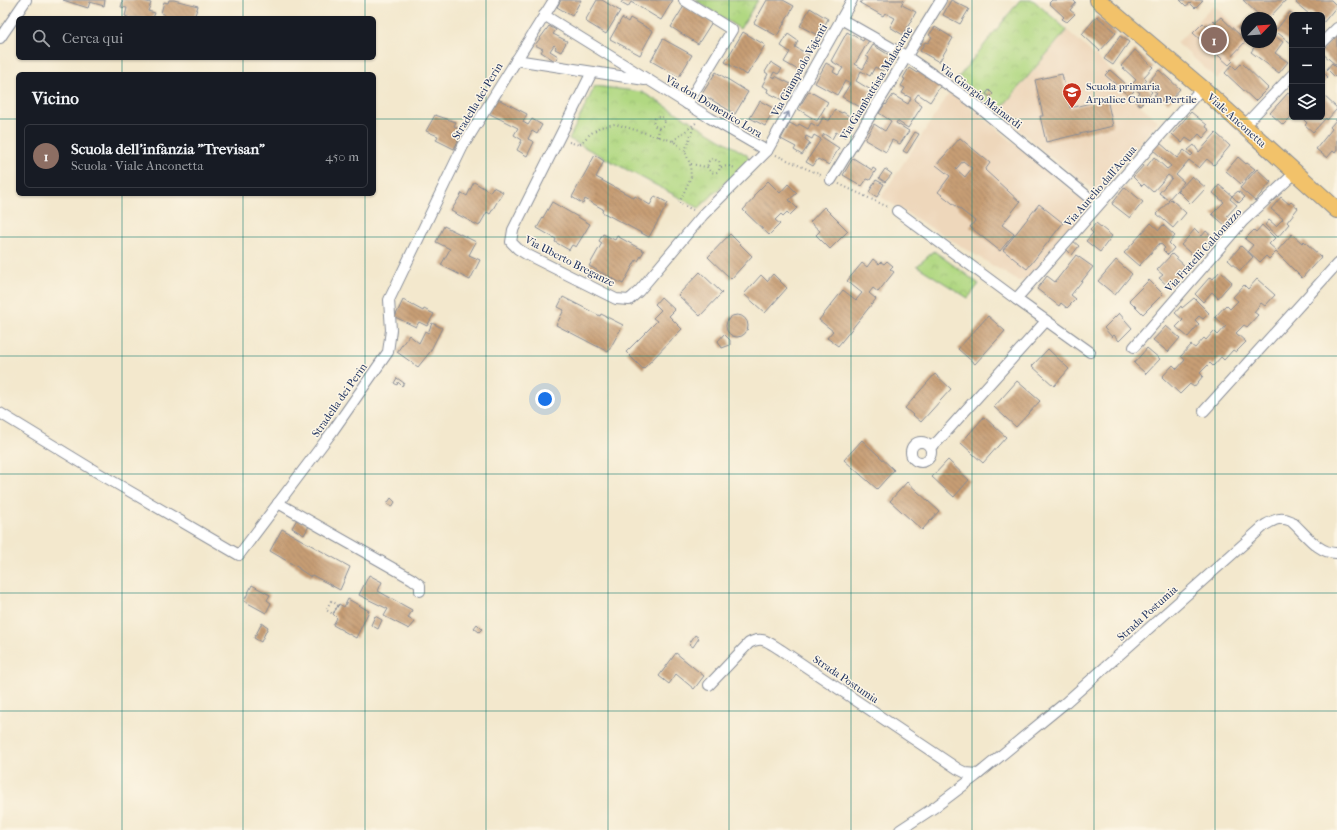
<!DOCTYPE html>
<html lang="it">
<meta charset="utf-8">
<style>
:root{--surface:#171b24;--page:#242831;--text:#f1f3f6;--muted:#9ea1a6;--line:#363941;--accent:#7c3aed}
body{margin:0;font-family:"IM FELL French Canon",serif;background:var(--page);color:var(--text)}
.controls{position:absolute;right:12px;top:12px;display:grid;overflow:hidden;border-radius:6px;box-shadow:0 1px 3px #0004}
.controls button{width:36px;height:36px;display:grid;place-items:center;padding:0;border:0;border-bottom:1px solid var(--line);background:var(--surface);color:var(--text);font:20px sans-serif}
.compass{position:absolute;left:1241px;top:12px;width:36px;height:36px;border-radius:50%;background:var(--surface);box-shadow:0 1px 3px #0004;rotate:65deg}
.you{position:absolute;left:545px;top:399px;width:14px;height:14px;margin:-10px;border:3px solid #fff;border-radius:50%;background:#1a73e8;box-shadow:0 0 0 6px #1a73e833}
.badge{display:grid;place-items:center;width:26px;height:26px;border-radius:50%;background:var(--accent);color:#fff;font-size:13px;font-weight:700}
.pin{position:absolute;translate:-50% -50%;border:2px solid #fff;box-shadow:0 1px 4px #0006}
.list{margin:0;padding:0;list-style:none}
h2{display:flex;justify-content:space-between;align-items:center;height:52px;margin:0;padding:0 16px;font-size:17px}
h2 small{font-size:13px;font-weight:400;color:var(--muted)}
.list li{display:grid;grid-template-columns:26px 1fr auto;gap:12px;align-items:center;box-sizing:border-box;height:64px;margin:0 8px 8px;padding:0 8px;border:1px solid var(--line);border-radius:6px}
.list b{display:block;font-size:15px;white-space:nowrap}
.list p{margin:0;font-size:13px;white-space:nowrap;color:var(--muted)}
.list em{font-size:13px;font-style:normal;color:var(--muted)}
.icon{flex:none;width:22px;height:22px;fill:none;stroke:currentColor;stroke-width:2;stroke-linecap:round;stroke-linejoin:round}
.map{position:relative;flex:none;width:1337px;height:830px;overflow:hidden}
.search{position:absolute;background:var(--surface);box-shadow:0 1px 3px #0004;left:16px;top:16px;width:360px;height:44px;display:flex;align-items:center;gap:10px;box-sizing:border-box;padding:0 14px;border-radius:6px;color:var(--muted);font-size:15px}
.panel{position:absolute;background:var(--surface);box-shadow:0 1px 3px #0004;left:16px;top:72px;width:360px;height:124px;border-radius:6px}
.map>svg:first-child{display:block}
.built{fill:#eed7bb}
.park{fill:url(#park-crowns);stroke:#668470}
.building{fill:url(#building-back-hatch);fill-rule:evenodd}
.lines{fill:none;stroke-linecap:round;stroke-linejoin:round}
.street-casing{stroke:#878c96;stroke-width:12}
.primary-casing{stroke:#878c96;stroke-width:18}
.path{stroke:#878c96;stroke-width:2;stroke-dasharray:1 3;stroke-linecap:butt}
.street{stroke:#fff;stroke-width:10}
.primary{stroke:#f2c26a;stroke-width:16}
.oneway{stroke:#8d97ae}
.grid{fill:none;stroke:#0f766e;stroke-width:1;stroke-opacity:0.55}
.labels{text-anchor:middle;stroke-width:3;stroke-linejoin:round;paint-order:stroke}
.street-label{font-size:11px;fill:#1b2f5e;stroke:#fcf5e5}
.poi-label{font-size:11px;fill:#1b2f5e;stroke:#fcf5e5;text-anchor:start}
</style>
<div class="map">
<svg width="1337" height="830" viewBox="0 0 1337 830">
<defs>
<pattern id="park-crowns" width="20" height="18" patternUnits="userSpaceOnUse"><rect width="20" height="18" fill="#b1d882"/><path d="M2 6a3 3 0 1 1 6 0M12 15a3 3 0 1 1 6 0" fill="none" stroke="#98ba73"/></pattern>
<pattern id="building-back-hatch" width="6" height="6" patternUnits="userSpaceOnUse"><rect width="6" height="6" fill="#c79e75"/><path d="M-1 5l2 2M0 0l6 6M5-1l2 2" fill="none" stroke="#a18163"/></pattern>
</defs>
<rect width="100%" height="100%" fill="#fcf5e5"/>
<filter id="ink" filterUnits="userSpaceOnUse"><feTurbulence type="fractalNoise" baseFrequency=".025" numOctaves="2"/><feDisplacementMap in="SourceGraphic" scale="8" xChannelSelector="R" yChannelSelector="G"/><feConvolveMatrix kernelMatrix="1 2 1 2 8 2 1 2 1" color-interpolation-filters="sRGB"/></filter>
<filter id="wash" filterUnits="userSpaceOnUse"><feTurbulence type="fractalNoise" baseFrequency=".012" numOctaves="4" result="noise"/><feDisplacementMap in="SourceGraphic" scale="16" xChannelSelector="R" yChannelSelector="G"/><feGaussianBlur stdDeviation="0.9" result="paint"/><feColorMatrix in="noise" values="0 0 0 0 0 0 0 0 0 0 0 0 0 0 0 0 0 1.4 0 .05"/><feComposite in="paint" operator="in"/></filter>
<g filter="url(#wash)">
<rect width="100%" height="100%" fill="#f3e8cd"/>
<g class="built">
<path d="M1214,5L1247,37V42H1251L1217,79L1177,43Z"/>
<path d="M1067,30L1134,91L1130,96L1158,121L1098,193L1051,157L998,112Z"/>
<path d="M951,91L1088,204L1089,209L1034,278L1018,281L881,197Z"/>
</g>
<g class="park">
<path d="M695,0H758L740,29Z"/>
<path d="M1020,0H1033L1067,30L998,112L958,78Z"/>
<path d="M595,86L642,92L747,155L749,160L699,208L569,139Z"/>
<path d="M934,251L979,284L968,298L917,266Z"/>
</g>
<g id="blocks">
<g class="building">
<path d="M63,0H105L104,6L90,2L88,8Z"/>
<path d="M123,0H140L151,3L148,11L155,13L153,18H131L125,16L127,8L121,7Z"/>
<path d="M169,0H174L198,6L194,18H163L164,14L161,13L164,2L168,3Z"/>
<path d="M561,0H581L572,16L557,7Z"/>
<path d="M597,0H602L620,11L606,34L585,21Z"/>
<path d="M623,0H673L661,20L631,2L628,7L621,3Z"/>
<path d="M767,0H783L794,6L777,36L754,23Z"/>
<path d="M862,0H904L901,5H902L916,12L903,35L890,27L895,18L885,13L883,16L860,3Z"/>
<path d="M951,0L969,9L960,24L943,15Z"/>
<path d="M1052,0H1073L1076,3L1070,10L1075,14L1067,22L1062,19L1064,17L1049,3Z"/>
<path d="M1180,0H1203L1195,8L1190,3L1186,6Z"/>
<path d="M1243,0H1286L1269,18H1262Z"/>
<path d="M1298,0H1331L1337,6L1323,23L1322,15H1314L1311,12L1309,14L1296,3Z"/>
<path d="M684,6L712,22L698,44L671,27Z"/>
<path d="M810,8L828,19L819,36L800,26Z"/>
<path d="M1290,12L1294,15H1292V44L1278,33L1275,36L1283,42L1275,53L1288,62L1279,73L1251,52L1258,42H1271V24L1277,29Z"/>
<path d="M1097,16L1116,33L1100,51L1082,34Z"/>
<path d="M1221,17L1246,41L1230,58L1233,61L1229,65L1193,33L1203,23L1207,27L1213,20L1215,22Z"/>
<path d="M622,18L628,22L630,18L653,31L640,55L610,39Z"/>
<path d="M1245,21L1247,23V37L1238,28Z"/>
<path d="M549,26L556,30L553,34L567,41L561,52L555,49L556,47L554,45L550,51L558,56L555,61L541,52L543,49L535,45Z"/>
<path d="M935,27L953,38L939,62L920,51L925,42L928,43L932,37L929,35Z"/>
<path d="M743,32L765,45L747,75L725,62Z"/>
<path d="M847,32L863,41L866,35L871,37L855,64L863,69L869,58L866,56L873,45L892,57L883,71L875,67L870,76L861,71L856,81L871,90L860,107L842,97L850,84L845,81L837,95L815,83L826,63L835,68L833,72L838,75L843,68L831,61Z"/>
<path d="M1337,33V66L1322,53V50Z"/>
<path d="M788,34L798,41L795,47L809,55L800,71L784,62L790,52L781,46Z"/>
<path d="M1120,36L1129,42L1113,65L1104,59Z"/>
<path d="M663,39L692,55L679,77L651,61Z"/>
<path d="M1135,50L1153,67L1144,77L1147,80L1144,84L1152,92L1140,105L1134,100L1140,93L1131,85L1136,80L1121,66Z"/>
<path d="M771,62L782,69L778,74L774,72L772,76L775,78V76L791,84L782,100L767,92L768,89L762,86L768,74L765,72Z"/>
<path d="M1242,63L1268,88L1255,101L1225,73L1232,65L1236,69Z"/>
<path d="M1332,63L1337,68V75L1335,77L1327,69Z"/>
<path d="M909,68L917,73L918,71L941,85L930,102L918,94L914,100L922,106L908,128L897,121L896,123L909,131L900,144L892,140L886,152L865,140L874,124L885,131L891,121L879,113L885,104L886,105L893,95L908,104L911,98L902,93L905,88L901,86L905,79L903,78Z"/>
<path d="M1110,70L1134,91L1129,96L1105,75Z"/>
<path d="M1159,70L1180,89L1168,103L1163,99L1161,101L1154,95L1157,93L1148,85L1150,82L1149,81Z"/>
<path d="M1322,71L1328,77L1322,83Z"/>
<path d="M716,72L748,92L735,114L702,94Z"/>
<path d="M1062,74L1070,108L1107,99L1113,126L1046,142L1040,116H1043L1035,80Z"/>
<path d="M989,90L993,94L990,97L986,94Z"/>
<path d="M809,91L828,102L817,121L798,109Z"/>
<path d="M1288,93L1292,97V116L1283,125L1270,113Z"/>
<path d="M1323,95L1337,108V109L1327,120L1326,118L1313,132L1305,125L1307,123L1301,117H1322V97Z"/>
<path d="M496,98L527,114L523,122L528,125L532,119L542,125L537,134L532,131L528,139L534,142L527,156L517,150L522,140L514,135L518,128L488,113Z"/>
<path d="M760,101L775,109L765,126L750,118Z"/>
<path d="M835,110L842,113L843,112L855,120L845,137L836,132L832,139L824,134L822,137L839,148L829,165L818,159L813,166L806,162L821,139L814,135L812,139L806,136L805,139L810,143L802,155L794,150L796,147L781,139L790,123L797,127L799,124L808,129L811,123L818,127L823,117L829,121Z"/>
<path d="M1191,112L1207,125L1206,127L1210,130L1203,138L1199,134L1192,142L1186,138L1182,143L1172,134Z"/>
<path d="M435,115L456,122L454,126L463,131L454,149L436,140L438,136L426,131Z"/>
<path d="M1337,119V150L1335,153L1333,151L1327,158L1316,149L1332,129L1330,127Z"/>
<path d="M915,132L919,134L907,153L903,151Z"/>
<path d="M1216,133L1230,146L1214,165L1207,159L1199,168L1189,160L1176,175L1184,182L1168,200L1159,193L1172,178L1168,175L1153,192L1144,184L1142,186L1133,177L1145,164L1147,166L1154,157L1167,169L1171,166L1152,149L1159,142L1177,158L1184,150L1191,156L1193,154L1188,150L1194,145L1199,152Z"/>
<path d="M960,138L990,163L985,170L1020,202L1002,225L1014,234L1000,251L970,227L975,221L938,192L950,176L936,165ZM963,161L972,168L965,177L956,169Z"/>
<path d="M595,155L604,161L596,177L634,198L635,196L650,205L655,196L668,203L649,237L602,212L603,209L585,199L583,204L572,197Z"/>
<path d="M1238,157L1246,164L1247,163L1255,169L1241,184L1226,171Z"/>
<path d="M853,158L872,170L873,168L876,170L870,180L867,179L862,186L843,175Z"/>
<path d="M885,169L892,174L885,182L879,178Z"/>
<path d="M1257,169L1271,182L1255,201L1240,188Z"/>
<path d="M1192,176L1206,188L1191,204L1178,191Z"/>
<path d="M876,180L884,184L877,197L869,192Z"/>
<path d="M768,181L780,193L788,184L797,193L789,200L797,208L790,215L787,212L783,216L781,214L775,220L780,224L769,235L743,210L755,197L754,195Z"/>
<path d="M474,182L490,192L493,187L503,192L490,214L487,212L479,226L451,211L462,193L467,196Z"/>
<path d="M1219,185L1232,196L1230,199L1237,205L1227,216L1231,220L1226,226L1212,214L1224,202L1213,193Z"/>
<path d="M1125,187L1143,202L1130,218L1112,204Z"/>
<path d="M1238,191L1245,197L1239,203L1232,196Z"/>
<path d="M1281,197L1289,204L1291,202L1298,208L1287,222L1289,224L1278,237L1265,225L1269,220L1276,226L1283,219L1271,209Z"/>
<path d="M1171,199L1186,213L1173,228L1157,214Z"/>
<path d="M552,202L590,224L576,247L572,245L569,250L555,242L556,239L537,228Z"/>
<path d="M1039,204L1063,223L1027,269L1003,250Z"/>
<path d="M824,207L848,231L830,249L816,235L820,231L810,222Z"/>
<path d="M1096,223L1112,236L1100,252L1086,241L1093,233L1090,230Z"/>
<path d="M1151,223L1159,230L1163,225L1175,236L1169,243L1174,248L1168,255L1163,250L1165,248L1160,243L1139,266L1124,253Z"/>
<path d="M1262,225L1275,238L1269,244L1277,251L1292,234L1302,243L1304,241L1321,257L1302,278L1276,252L1269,259L1266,256L1260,262L1248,251L1253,245L1245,239L1254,230L1256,232Z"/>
<path d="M444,226L476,242L469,255L480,260L470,280L441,265L450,249L436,242Z"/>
<path d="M1195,229L1202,236L1206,231L1214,238L1196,258L1181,245Z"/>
<path d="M603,234L615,240L617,236L644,251L638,261L636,260L623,284L589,266L602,243L599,241Z"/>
<path d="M730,234L752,256L731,279L708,257Z"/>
<path d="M1073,241L1079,246L1072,255L1066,249Z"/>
<path d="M1241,246L1253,257L1240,271L1228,260Z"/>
<path d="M1172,254L1187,268L1169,287L1159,278L1163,275L1157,270Z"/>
<path d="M1076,255L1093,267L1071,295L1076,299L1067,308L1061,303L1059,306L1037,289L1047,276L1055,282Z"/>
<path d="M873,259L879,264L881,262L884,264L887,261L893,266L890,269L894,272L878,292L873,288L869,293L876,299L838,346L827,338L833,331L819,320L843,290L856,300L862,293L847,281L862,263L867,267Z"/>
<path d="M1116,260L1132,274L1115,295L1098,281Z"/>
<path d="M1220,271L1232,282L1218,298L1212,292L1203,302L1195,294L1210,277L1213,279Z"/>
<path d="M700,272L722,293L700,316L678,295Z"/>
<path d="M773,274L787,288L765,313L744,294L761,275L767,281Z"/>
<path d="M1257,279L1275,295L1265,306L1261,303L1254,312L1258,315L1247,327L1244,325L1236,333L1246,342L1236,352L1233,350L1224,360L1221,357L1213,366L1210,363L1200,373L1203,376L1194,387L1190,384L1180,394L1162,377L1173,365L1177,369L1185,360L1181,356L1191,345L1195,348L1204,338L1206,340L1214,331L1218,335L1226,326L1215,317L1226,305L1230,309L1238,301L1233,297L1244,285L1248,289Z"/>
<path d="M1149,280L1163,294L1143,314L1129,300Z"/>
<path d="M563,297L600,316L601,314L623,325L608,352L556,325L564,310L558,307Z"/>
<path d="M661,297L675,310L669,316L682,329L643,369L626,352L657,321L653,318L661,310L655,304Z"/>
<path d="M1194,298L1209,313L1203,319L1199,316L1195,320L1199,324L1188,337L1176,327L1183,320L1175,313L1181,306L1182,308Z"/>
<path d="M403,300L423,311L424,309L434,314L427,326L419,322L416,327L395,317Z"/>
<path d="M1119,313L1132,328L1119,341L1114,335L1112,337L1104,328Z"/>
<circle cx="737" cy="326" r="11"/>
<path d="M988,316L1005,331L975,364L958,349Z"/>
<path d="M432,323L442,328L430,352L418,367L397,352L409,335L419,343L425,331L428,333Z"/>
<path d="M1166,326L1180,338L1168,352L1153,340Z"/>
<path d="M724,334L730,340V345L722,348L718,341Z"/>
<path d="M1147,348L1160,359L1146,374L1134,363Z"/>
<path d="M1048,349L1069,369L1054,386L1032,366Z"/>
<path d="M935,374L951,389L921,422L905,408Z"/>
<path d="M397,378L404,383L402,386L398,382L397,385L394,383Z"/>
<path d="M1017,381L1040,401L1016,427L994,407Z"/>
<path d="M984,417L1006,437L983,463L961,443Z"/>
<path d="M862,440L894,470L877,489L844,460Z"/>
<path d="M948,460L969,480L954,497L932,477Z"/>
<path d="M907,482L939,511L922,530L890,501Z"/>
<path d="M391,498L395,502L392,507L387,504Z"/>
<path d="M297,519L309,526L304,535L292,528Z"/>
<path d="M282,529L350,567L340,590L312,575L311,577L299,569V568L270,551Z"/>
<path d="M369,575L382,582L378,591L412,610L408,618L415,622L409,629L384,616L388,609L359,595Z"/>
<path d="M252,585L270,595L267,600L271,603L266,613L244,601Z"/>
<path d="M348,599L369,611L356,638L333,625L337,618L333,614L339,604L344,607Z"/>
<path d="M375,616L382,620L378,629L371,625Z"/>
<path d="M262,623L268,627L261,642L254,638Z"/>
<path d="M477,624L482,629L479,632L474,628Z"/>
<path d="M695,635L699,638L693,647L689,644Z"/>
<path d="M676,653L704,676L694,689L676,674L669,684L659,676Z"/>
</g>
</g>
</g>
<g filter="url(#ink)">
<use href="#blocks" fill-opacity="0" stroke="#878c96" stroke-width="1"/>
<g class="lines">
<g class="street-casing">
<g id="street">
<path d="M684,0L732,30L687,104"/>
<path d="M544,15L710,118L767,151"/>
<path d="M841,19L906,56L970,100L1098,205"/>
<path d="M0,38L26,0"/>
<path d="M1322,43L1337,28"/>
<path d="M516,60L645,80"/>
<path d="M592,72L513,230L511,242L518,249L526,254L616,299L629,300L639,291L703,215L767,151L852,0"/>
<path d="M1244,126L1292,75"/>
<path d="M831,180L941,0"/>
<path d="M897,211L1016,299L1202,88"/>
<path d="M1016,299L1090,352"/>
<path d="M1134,347L1243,221L1295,173"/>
<path d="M1204,411L1337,264"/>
<path d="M0,413L100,474L239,555L332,432L388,352L391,330L389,300L463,146L554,0"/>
<circle cx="921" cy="452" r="10"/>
<path d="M930,447L938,441L1046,321"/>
<path d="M278,503L412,579L420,585V591"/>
<path d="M709,685L749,643C763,635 769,643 781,650L958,769L966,773L978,774"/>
<path d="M900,830L935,807L976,776L1065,703L1265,525C1274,520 1281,516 1291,521C1305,533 1318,554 1337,553"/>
</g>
</g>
<g class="primary-casing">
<path id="primary" d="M1098,0L1202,88L1337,210"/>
</g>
<g class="path">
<circle cx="659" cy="122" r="5.5"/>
<path d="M658,137L659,127"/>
<path d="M673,141L697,122"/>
<path d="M569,142L579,145L590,134L600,127L615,124L673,141L685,151L690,164L691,177L679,203L693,210"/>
<path d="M685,151L694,126"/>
<path d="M776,155L823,176"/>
<path d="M691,164L707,167C710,173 714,174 719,171L720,164L719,161L712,159L709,161L707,167"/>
<path d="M721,167L728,166L736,168"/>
<path d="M839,184L888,207"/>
<path d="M331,601L338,605L333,614L326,610Z"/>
</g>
<use href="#street" class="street"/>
<use href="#primary" class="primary"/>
</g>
<defs><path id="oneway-shaft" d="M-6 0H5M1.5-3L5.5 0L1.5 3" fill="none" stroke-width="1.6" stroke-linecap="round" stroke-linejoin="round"/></defs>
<use class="oneway" href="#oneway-shaft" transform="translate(786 117) rotate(-61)"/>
</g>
<path class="grid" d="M122,0V18M243,0V18M365,0V18M486,0V830M608,0V830M729,0V830M851,0V830M972,0V830M1094,0V830M1215,0V830M122,58V74M243,58V74M365,58V74M0,119H18M374,119H1337M122,194V830M243,194V830M365,194V830M0,237H1337M0,356H1337M0,474H1337M0,593H1337M0,711H1337"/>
<defs>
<g id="school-pin" transform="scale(1)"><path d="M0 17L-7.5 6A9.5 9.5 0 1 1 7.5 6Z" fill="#c8321e" stroke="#fcf5e5"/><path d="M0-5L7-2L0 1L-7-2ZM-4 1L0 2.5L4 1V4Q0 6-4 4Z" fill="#fff"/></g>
</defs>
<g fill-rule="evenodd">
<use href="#school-pin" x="1072" y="92"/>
</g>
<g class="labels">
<g class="street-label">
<text transform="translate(799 70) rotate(-61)" y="4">Via Giampaolo Vajenti</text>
<text transform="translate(876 83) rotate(-59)" y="4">Via Giambattista Malacarne</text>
<text transform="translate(981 96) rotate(37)" y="4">Via Giorgio Mainardi</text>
<text transform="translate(477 101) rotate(-59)" y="4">Stradella dei Perin</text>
<text transform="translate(714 106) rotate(31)" y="4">Via don Domenico Lora</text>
<text transform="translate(1237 120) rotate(42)" y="4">Viale Anconetta</text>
<text transform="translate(1100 186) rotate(-49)" y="4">Via Aurelio dall'Acqua</text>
<text transform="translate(1203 250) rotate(-48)" y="4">Via Fratelli Caldonazzo</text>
<text transform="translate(570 261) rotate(27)" y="4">Via Uberto Breganze</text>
<text transform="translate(339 400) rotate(-55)" y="4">Stradella dei Perin</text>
<text transform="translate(1147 613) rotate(-42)" y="4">Strada Postumia</text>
<text transform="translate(846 679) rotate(34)" y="4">Strada Postumia</text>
</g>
<g class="poi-label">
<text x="1086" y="90">Scuola primaria<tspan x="1086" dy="13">Arpalice Cuman Pertile</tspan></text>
</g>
</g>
</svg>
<div class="controls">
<button>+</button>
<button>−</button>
<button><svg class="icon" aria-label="layers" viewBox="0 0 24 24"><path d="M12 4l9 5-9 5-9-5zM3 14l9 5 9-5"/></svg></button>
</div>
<svg class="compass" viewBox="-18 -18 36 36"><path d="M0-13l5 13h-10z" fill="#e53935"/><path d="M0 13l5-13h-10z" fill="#9ea1a6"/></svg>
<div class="you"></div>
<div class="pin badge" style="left:1214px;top:40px;background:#8d6e63">1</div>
<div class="search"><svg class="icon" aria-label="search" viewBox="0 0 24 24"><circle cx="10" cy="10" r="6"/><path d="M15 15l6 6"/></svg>Cerca qui</div>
<section class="panel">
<h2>Vicino<small></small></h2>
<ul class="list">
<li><span class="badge" style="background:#8d6e63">1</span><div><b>Scuola dell'infanzia &quot;Trevisan&quot;</b><p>Scuola · Viale Anconetta</p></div><em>450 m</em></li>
</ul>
</section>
</div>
